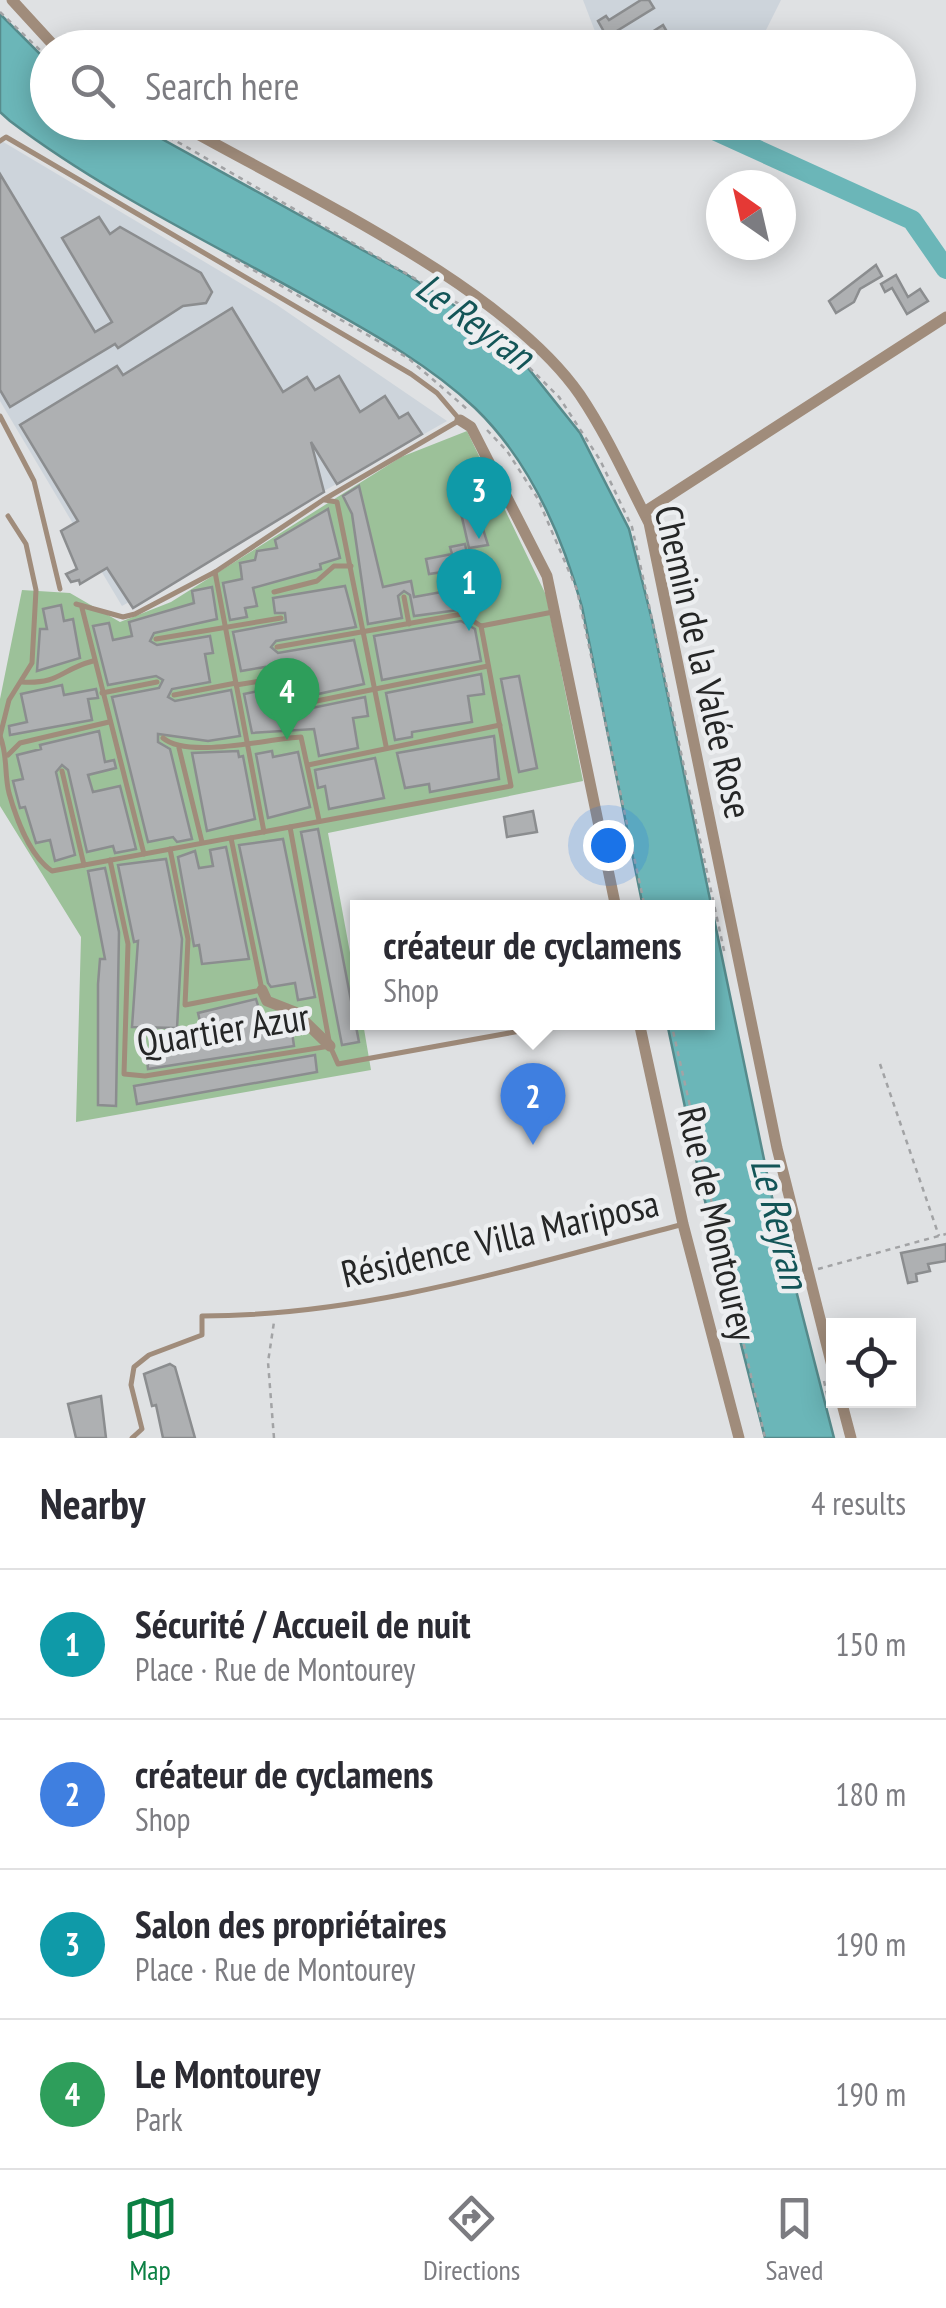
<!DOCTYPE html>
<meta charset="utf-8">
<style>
:root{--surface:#fff;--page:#f2f2f3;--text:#2b2b33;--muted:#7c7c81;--line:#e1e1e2;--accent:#0b8043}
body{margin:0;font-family:"PT Sans Narrow",sans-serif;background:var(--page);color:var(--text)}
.controls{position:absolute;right:30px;bottom:30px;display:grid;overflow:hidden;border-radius:0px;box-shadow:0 5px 25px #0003}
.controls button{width:90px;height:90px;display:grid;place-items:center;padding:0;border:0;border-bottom:2px solid var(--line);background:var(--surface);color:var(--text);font:50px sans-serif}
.compass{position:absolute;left:706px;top:170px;width:90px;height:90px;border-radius:50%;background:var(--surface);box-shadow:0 5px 25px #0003;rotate:326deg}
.you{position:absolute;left:608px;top:845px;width:35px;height:35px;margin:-25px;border:8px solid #fff;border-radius:50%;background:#1a73e8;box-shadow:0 0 0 15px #1a73e833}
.badge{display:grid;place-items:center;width:65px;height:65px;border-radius:50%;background:var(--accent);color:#fff;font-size:32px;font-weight:700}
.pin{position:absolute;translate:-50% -82px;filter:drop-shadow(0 2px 5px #0008)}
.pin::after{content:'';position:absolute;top:52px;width:35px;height:30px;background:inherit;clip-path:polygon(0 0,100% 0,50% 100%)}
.popup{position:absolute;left:350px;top:900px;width:365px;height:130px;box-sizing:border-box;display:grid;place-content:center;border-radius:0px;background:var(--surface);filter:drop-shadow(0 2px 8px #0005);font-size:32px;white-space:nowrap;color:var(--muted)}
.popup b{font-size:38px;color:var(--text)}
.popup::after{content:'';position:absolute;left:50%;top:100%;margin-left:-20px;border:20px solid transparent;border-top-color:var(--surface)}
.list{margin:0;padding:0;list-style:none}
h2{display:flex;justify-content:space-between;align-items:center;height:130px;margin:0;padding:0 40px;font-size:42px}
h2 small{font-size:32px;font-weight:400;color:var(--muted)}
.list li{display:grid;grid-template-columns:65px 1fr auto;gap:30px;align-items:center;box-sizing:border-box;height:150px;padding:0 40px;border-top:2px solid var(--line)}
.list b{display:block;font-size:38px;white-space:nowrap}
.list p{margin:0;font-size:32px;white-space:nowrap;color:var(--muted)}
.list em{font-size:32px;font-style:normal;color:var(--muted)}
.icon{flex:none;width:55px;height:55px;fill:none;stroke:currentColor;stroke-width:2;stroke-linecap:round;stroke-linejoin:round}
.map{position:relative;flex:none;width:946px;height:1438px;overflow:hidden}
.search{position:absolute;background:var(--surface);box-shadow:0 5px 25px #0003;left:30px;right:30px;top:30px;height:110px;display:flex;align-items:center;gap:25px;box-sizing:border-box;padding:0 35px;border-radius:55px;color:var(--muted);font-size:38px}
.sheet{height:730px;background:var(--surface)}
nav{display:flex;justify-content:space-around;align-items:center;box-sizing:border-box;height:140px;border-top:2px solid var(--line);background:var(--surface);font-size:28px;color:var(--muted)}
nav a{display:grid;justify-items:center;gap:5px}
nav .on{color:var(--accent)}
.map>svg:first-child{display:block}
.built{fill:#cdd4db}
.green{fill:#9cc199}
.water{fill:#6bb6b8;stroke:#568b8c;stroke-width:2.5}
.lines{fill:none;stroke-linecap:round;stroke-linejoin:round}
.river{stroke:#6bb6b8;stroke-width:20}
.building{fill:#aeb0b2;stroke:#8b8d8f;stroke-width:2.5}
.path{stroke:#a2a3a5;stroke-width:2.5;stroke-dasharray:5 5;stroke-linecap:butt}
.lane{stroke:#a08c7b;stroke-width:5}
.street{stroke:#a08c7b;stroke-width:11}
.labels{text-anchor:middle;stroke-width:9;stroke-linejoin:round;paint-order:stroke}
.street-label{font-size:38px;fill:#252626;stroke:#eceef0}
.water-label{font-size:40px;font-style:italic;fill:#135557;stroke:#eceef0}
</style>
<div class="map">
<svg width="946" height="1438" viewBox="0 0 946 1438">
<rect width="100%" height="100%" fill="#dfe1e3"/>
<g class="built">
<path d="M583,0H781L757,48L601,47Z"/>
<path d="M0,140L277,305L447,421L122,606L0,401Z"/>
</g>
<path class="green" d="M467,431L546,595L583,781L328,833L358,996V1022L363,1023L371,1070L76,1122L81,937L0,806V699L22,590L70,593L120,622L171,602L401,457Z"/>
<path class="water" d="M0,14L47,61L48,122L133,123L406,274L475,319L516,353L580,433L629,529L652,620L771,1193L834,1438H765L708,1215L667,1023L708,1022V908L643,907L582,607C562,535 530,461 475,408C425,361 364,329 304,295C205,240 101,190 10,121L0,112Z"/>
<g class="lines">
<path class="river" d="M696,122L912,220L946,269"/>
</g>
<g class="building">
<path d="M641,0H649L654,8L607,37L598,21L606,16L609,20Z"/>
<path d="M663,25L673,42L664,48H627Z"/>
<path d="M0,174L95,332L112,322L62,238L99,217L110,234L120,227L201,273L212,292L206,303L183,306L118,348L115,344L10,407L0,390Z"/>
<path d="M876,265L882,276L860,289L854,302L836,313L829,301Z"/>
<path d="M896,275L908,297L920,289L928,301L907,314L892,288L885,292L881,284Z"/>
<path d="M232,308L283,392L307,377L315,390L339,376L360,412L385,396L399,418L408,413L422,434L337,484L311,442L324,492L133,608L107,568L80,584L79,580L71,582L66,574L77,569L61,531L78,521L20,425L117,366L123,375Z"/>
<path d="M359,486L383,587L411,581L414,597L447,591L443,572L429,574L426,559L452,554L450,547L465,544L468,559L459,561L466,609L414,616L410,595L404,591L398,596L402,618L368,624L352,514L343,496Z"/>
<path d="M472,494L488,545L469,548L457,496Z"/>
<path d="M328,509L340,558L320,564L321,569L253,588L257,606L245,608L247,617L230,620L223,583L242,579L240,563L255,560L257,551L277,548L275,540Z"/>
<path d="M345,586L356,627L276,641L271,647L278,653L354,640L364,684L291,700L286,706L293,712L365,697L368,716L353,718L358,748L319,756L314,729L252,733L244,694L269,689L283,682L284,676L266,674L265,667L241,671L233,632L286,622L285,613H275L273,598Z"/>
<path d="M212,587L217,619L154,633L150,641L157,645L210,636L213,653L205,654L210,682L172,689L168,697L175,701L231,690L240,736L208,741L158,734V742L170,749L192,839L177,842L173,837L148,842L112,697L159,688L163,680L156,676L108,685L93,626L109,623L113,640L132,636L129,622L194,603L192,591Z"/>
<path d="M61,605L64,621L73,619L80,658L37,671L40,629H47L43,609Z"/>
<path d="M461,621L475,629L481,661L382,680L374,636Z"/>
<path d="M481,674L484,694L468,696L472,722L412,732V737L395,740L386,693Z"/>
<path d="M519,676L537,768L519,772L501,679Z"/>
<path d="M62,685L64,695L96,689L98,698L88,699L92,720L10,735L9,726L27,722L21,694Z"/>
<path d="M99,731L105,762L114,760L116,768L88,775L93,792L120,786L136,849L115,853L113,846L87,852L68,770L62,765L56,772L75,855L55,861L50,840L36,843L25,807L20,808L13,781L23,779L17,755L41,749L40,745Z"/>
<path d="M494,736L499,779L430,792L429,784L405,788L397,753Z"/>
<path d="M238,751L239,757L243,756L255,819L207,831L192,753Z"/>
<path d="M272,751L273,757L298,752L310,807L268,818L256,754Z"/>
<path d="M375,758L384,798L329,809L325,786L318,788L315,770Z"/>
<path d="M533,811L537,832L507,837L504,817Z"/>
<path d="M318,829L359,1042L342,1045L301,832Z"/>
<path d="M283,839L315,997L298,1000L295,983L271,987L268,983L239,845Z"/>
<path d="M226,847L249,959L202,964L199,945L194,946L178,857L195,851L199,868L213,866L210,850Z"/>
<path d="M166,859L182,939L177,1028L132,1027L138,941L134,942L118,865Z"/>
<path d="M105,868L119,932L116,1106L98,1105V984L100,959H105L88,871Z"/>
<path d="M256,999L265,1029L291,1025L294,1046L148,1069L146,1050L235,1036L202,1030L198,1013Z"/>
<path d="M315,1055L317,1072L137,1104L134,1086Z"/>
<path d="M946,1244V1261L928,1264L930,1271L916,1274L917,1281L908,1283L901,1253Z"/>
<path d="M170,1364L175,1367L195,1438H163L156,1405L152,1406L144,1374Z"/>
<path d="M101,1396L106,1438H76L68,1404Z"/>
</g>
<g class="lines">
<g class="path">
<path d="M0,12L42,52"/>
<path d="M143,122L473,312L559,397L600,460L632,527L725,955"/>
<path d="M227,255L408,358L467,409"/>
<path d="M487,430L507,451L538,499L577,590L645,908"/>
<path d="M671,1022L765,1438"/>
<path d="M880,1064L939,1236"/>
<path d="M818,1269L946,1234"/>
<path d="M824,1381L829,1403"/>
<path d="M274,1438L268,1362L274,1322"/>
</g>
<g class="lane">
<path d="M0,141L6,137L411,374L437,393L460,420L323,500L215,572L135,614L123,617L76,604"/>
<path d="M0,416L34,481L60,589"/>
<path d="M325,500L337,502L386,746"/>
<path d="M469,571L475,602L471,617"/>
<path d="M215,572L264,832"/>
<path d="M274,592L317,581L334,566H351"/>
<path d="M404,597L409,624"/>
<path d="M82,608L144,854"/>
<path d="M481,626L553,612"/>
<path d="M156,639L281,618"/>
<path d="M22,682C61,684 59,670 93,661"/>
<path d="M236,685L278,678"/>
<path d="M102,693L157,682"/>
<path d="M174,695L236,683"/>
<path d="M292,706L488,666"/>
<path d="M0,736C8,756 4,773 9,793C16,818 30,856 52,871L511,786L481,626L462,614L277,647"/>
<path d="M0,736L9,700L32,663L36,590L26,544L8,516"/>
<path d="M163,738C188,759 266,739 301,737L319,820"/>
<path d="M179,748L202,842"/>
<path d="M8,755L20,743L109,722"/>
<path d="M308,765L500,725"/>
<path d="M62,771L84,865"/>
<path d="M170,849L188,939L185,1005L262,990L231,838"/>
<path d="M110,860L128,944L124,1074L145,1076L330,1046L290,827"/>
<path d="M330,1046L338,1064L570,1022"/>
<path d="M132,1438L142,1429L131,1385L134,1367L149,1355L202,1335V1316C367,1316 522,1266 680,1225"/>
</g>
<g class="street">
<path d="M12,0L56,48"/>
<path d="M176,122C293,189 504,285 580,395C607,435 627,480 649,523L777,1148L834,1374"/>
<path d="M460,420L471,427L547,576L616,908"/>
<path d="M644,512L946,317"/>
<path d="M262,990L267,1001L295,1012L330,1046"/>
<path d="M639,1022L683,1224L739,1438"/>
<path d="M841,1400L851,1438"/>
</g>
</g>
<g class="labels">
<g class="street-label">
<text transform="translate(703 662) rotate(77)" y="13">Chemin de la Valée Rose</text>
<text transform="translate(223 1030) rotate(-9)" y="13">Quartier Azur</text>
<text transform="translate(717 1224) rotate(77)" y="13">Rue de Montourey</text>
<text transform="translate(500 1239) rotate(-13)" y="13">Résidence Villa Mariposa</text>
</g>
<g class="water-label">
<text transform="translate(475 321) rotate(36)" y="14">Le Reyran</text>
<text transform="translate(780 1223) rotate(76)" y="14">Le Reyran</text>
</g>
</g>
</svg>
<div class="controls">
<button><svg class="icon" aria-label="locate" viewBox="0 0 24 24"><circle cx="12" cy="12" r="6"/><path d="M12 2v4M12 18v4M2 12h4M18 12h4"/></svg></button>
</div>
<svg class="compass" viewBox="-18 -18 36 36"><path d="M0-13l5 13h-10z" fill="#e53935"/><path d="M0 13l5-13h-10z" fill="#7c7c81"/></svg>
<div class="you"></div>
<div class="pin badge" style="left:469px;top:631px;background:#0f9aa8">1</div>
<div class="pin badge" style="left:533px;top:1145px;background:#3f7fe0">2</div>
<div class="popup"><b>créateur de cyclamens</b>Shop</div>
<div class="pin badge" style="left:479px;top:539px;background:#0f9aa8">3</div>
<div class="pin badge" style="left:287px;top:740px;background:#2e9e5b">4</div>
<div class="search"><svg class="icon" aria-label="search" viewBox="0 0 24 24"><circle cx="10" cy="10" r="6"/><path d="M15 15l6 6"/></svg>Search here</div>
</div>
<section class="sheet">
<h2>Nearby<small>4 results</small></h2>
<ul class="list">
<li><span class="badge" style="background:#0f9aa8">1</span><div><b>Sécurité / Accueil de nuit</b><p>Place · Rue de Montourey</p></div><em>150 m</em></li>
<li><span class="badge" style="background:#3f7fe0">2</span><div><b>créateur de cyclamens</b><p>Shop</p></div><em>180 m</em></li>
<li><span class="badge" style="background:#0f9aa8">3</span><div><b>Salon des propriétaires</b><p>Place · Rue de Montourey</p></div><em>190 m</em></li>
<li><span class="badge" style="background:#2e9e5b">4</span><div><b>Le Montourey</b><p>Park</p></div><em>190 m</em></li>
</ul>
</section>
<nav>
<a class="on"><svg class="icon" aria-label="map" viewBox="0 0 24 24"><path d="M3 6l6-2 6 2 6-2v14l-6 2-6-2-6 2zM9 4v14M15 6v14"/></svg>Map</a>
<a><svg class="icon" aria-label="directions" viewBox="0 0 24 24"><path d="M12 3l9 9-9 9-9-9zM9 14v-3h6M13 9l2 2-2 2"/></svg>Directions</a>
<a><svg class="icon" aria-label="saved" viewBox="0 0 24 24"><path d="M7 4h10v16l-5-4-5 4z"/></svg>Saved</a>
</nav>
